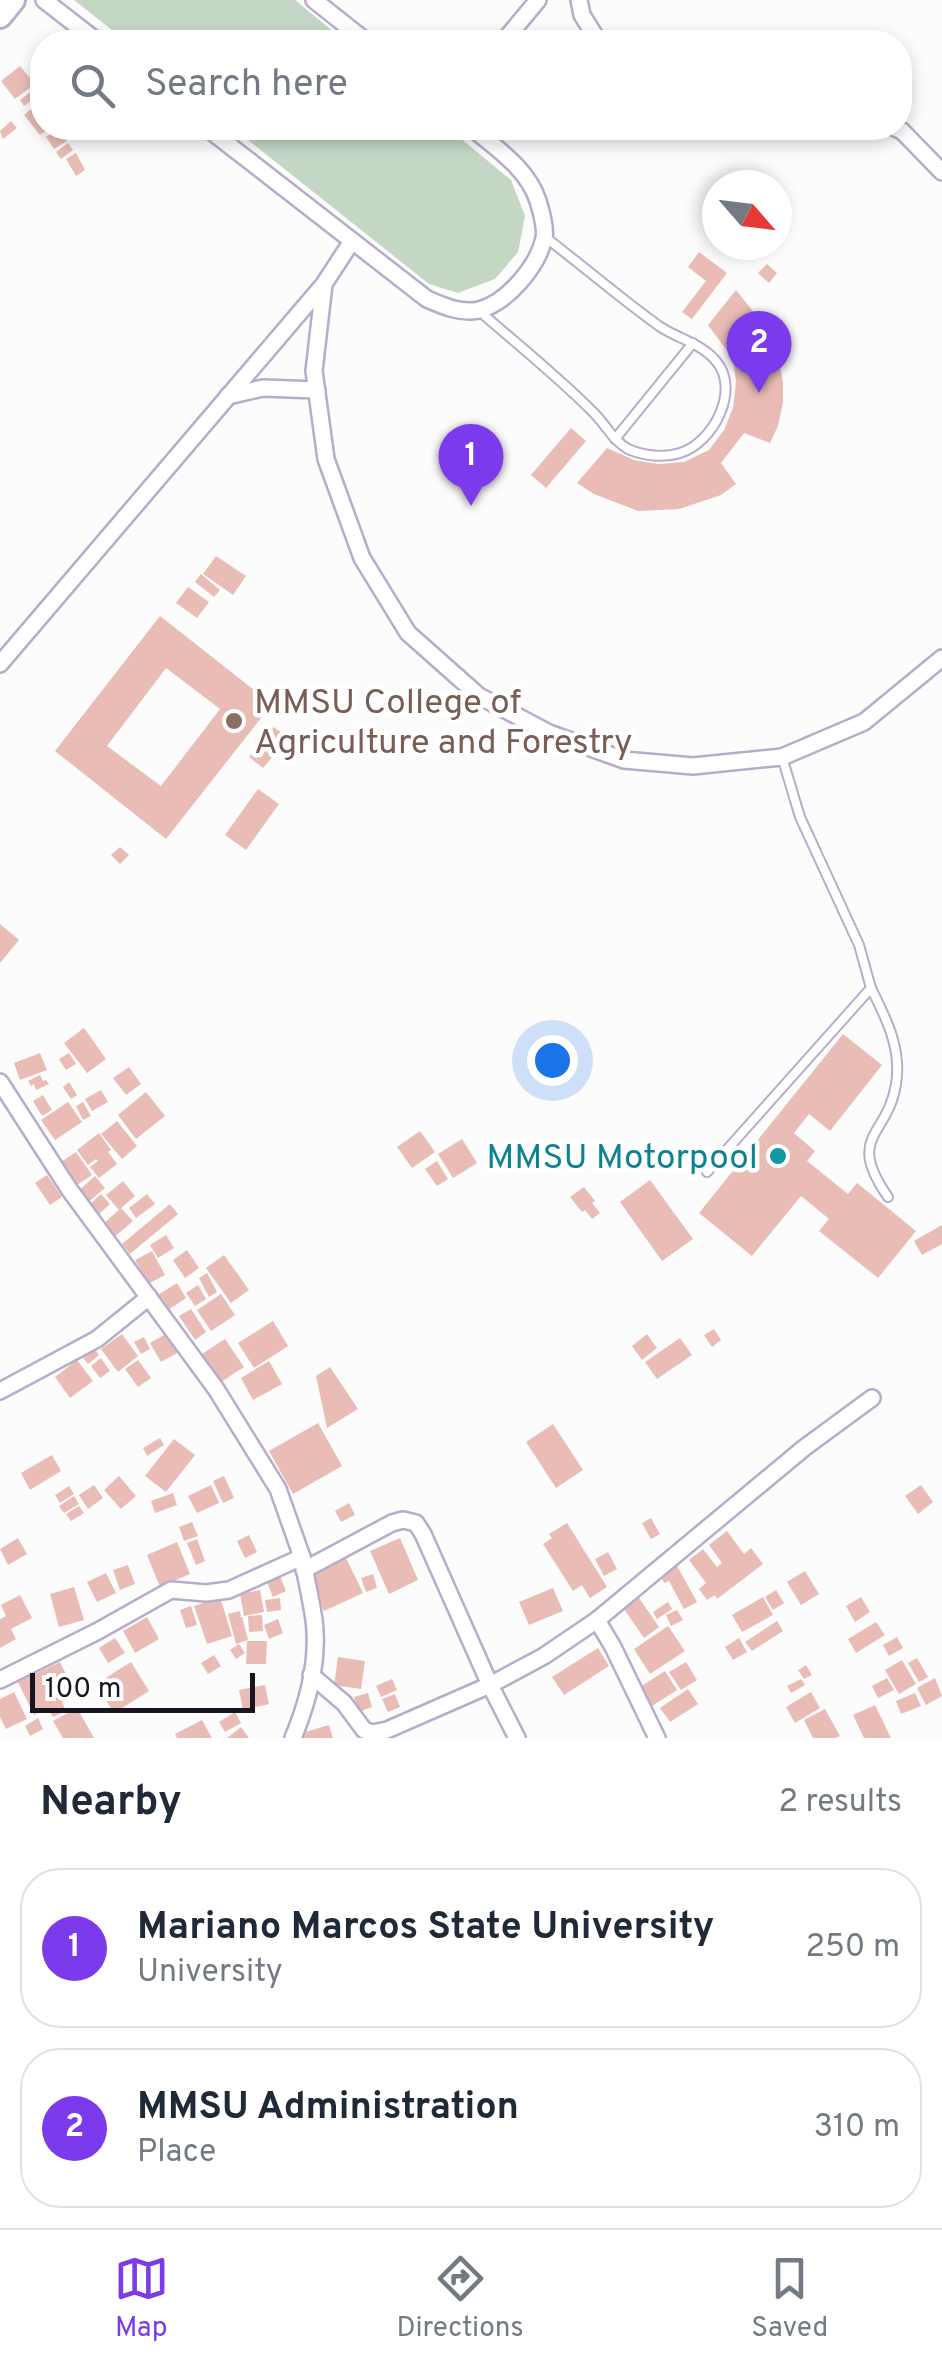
<!DOCTYPE html>
<style>
:root{--surface:#fff;--page:#f2f2f3;--text:#1f2937;--muted:#747a83;--line:#e0e1e3;--accent:#7c3aed}
body{margin:0;font-family:Overpass,sans-serif;background:var(--page);color:var(--text)}
.compass{position:absolute;left:702px;top:170px;width:90px;height:90px;border-radius:50%;background:var(--surface);box-shadow:0 5px 15px #0003;rotate:118deg}
.scale{position:absolute;left:30px;bottom:25px;width:225px;box-sizing:border-box;padding-left:10px;border:5px solid #191520;border-top:0;font-size:28px;line-height:35px;white-space:nowrap;color:#191520;-webkit-text-stroke:8px #fff;paint-order:stroke}
.you{position:absolute;left:552px;top:1060px;width:35px;height:35px;margin:-25px;border:8px solid #fff;border-radius:50%;background:#1a73e8;box-shadow:0 0 0 15px #1a73e833}
.badge{display:grid;place-items:center;width:65px;height:65px;border-radius:50%;background:var(--accent);color:#fff;font-size:32px;font-weight:700}
.pin{position:absolute;translate:-50% -82px;filter:drop-shadow(0 2px 5px #0008)}
.pin::after{content:'';position:absolute;top:52px;width:35px;height:30px;background:inherit;clip-path:polygon(0 0,100% 0,50% 100%)}
.list{margin:0;padding:0;list-style:none}
h2{display:flex;justify-content:space-between;align-items:center;height:130px;margin:0;padding:0 40px;font-size:42px}
h2 small{font-size:32px;font-weight:400;color:var(--muted)}
.list li{display:grid;grid-template-columns:65px 1fr auto;gap:30px;align-items:center;box-sizing:border-box;height:160px;margin:0 20px 20px;padding:0 20px;border:2px solid var(--line);border-radius:40px}
.list b{display:block;font-size:38px;white-space:nowrap}
.list p{margin:0;font-size:32px;white-space:nowrap;color:var(--muted)}
.list em{font-size:32px;font-style:normal;color:var(--muted)}
.icon{flex:none;width:55px;height:55px;fill:none;stroke:currentColor;stroke-width:2;stroke-linecap:round;stroke-linejoin:round}
.map{position:relative;flex:none;width:942px;height:1738px;overflow:hidden}
.search{position:absolute;background:var(--surface);box-shadow:0 5px 15px #0003;left:30px;right:30px;top:30px;height:110px;display:flex;align-items:center;gap:25px;box-sizing:border-box;padding:0 35px;border-radius:40px;color:var(--muted);font-size:38px}
.sheet{height:490px;background:var(--surface)}
nav{display:flex;justify-content:space-around;align-items:center;box-sizing:border-box;height:140px;border-top:2px solid var(--line);background:var(--surface);font-size:28px;color:var(--muted)}
nav a{display:grid;justify-items:center;gap:5px}
nav .on{color:var(--accent)}
.map>svg:first-child{display:block}
.green{fill:#c4d7c5}
.building{fill:#e9bdb6;fill-rule:evenodd}
.lines{fill:none;stroke-linecap:round;stroke-linejoin:round}
.lane-casing{stroke:#b6adcb;stroke-width:12}
.street-casing{stroke:#b6adcb;stroke-width:20}
.primary-casing{stroke:#b6adcb;stroke-width:28}
.lane{stroke:#fff;stroke-width:8}
.street{stroke:#fff;stroke-width:15}
.primary{stroke:#fff;stroke-width:22}
.education-dot{fill:#8d6e63;stroke:#fff;stroke-width:4}
.culture-dot{fill:#0f9aa8;stroke:#fff;stroke-width:4}
.labels{text-anchor:middle;stroke-width:9;stroke-linejoin:round;paint-order:stroke}
.education-label{font-size:35px;fill:#785e54;stroke:#fff;text-anchor:start}
.culture-label{font-size:35px;fill:#0d838f;stroke:#fff;text-anchor:end}
</style>
<div class="map">
<svg width="942" height="1738" viewBox="0 0 942 1738">
<rect width="100%" height="100%" fill="#fcfcfc"/>
<g class="green">
<path d="M74,0H295L346,42H127Z"/>
<path d="M233,128H448L511,180L525,216L518,252L495,279L458,293L429,284Z"/>
</g>
<g class="building">
<path d="M20,66L35,84L15,99L1,81Z"/>
<path d="M33,90L37,96L24,106L20,100Z"/>
<path d="M42,100V128H50L40,135L24,115Z"/>
<path d="M11,121L17,128L3,139L0,131Z"/>
<path d="M59,129L67,141L54,149L46,137Z"/>
<path d="M68,143L73,150L61,159L56,152Z"/>
<path d="M76,153L85,170L76,176L66,159Z"/>
<path d="M699,252L727,273L692,319L682,312L706,281L688,267Z"/>
<path d="M767,264L777,273L769,283L758,273Z"/>
<path d="M736,290L767,329L778,355L783,382V403L778,426L770,443L744,433L721,463L736,484L721,495L679,509L638,511L594,494L577,483L607,448L634,460L658,464L684,462L709,450L724,430L733,408L736,382L733,359L708,325Z"/>
<path d="M571,428L586,441L546,488L531,475Z"/>
<path d="M216,556L246,576L233,595L203,574Z"/>
<path d="M201,574L220,590L214,597L195,582Z"/>
<path d="M188,587L209,602L197,618L176,603Z"/>
<path d="M160,616L272,704L166,839L55,751ZM166,668L220,709L161,786L107,746Z"/>
<path d="M274,727L288,738L263,768L249,757Z"/>
<path d="M258,789L279,804L246,850L225,835Z"/>
<path d="M120,847L129,855L120,864L111,855Z"/>
<path d="M0,924L19,940L0,963Z"/>
<path d="M84,1028L106,1059L87,1073L64,1043Z"/>
<path d="M843,1034L882,1065L830,1131L809,1114L794,1133L815,1151L807,1161L848,1194L857,1183L916,1231L878,1278L819,1231L829,1219L801,1196L752,1256L699,1213Z"/>
<path d="M40,1053L47,1070L20,1080L14,1063Z"/>
<path d="M69,1053L76,1064L66,1070L59,1059Z"/>
<path d="M129,1067L141,1084L126,1095L113,1078Z"/>
<path d="M40,1075L43,1081L46,1080L49,1084L36,1090L34,1084L31,1086L28,1081Z"/>
<path d="M69,1082L77,1095L71,1099L63,1087Z"/>
<path d="M101,1090L108,1102L92,1111L85,1099Z"/>
<path d="M146,1092L165,1116L136,1139L118,1115Z"/>
<path d="M43,1095L52,1110L42,1116L33,1101Z"/>
<path d="M68,1102L82,1122L55,1140L41,1120Z"/>
<path d="M83,1102L91,1116L83,1120L76,1106Z"/>
<path d="M117,1121L137,1146L122,1159L101,1134Z"/>
<path d="M420,1131L435,1152L412,1168L397,1147Z"/>
<path d="M99,1133L111,1150L108,1152L117,1164L99,1178L90,1167L98,1161L96,1159L88,1165L77,1150Z"/>
<path d="M462,1139L477,1163L453,1178L438,1154Z"/>
<path d="M76,1152L92,1175L77,1185L61,1162Z"/>
<path d="M437,1161L448,1179L437,1186L425,1169Z"/>
<path d="M47,1175L62,1197L50,1205L35,1183Z"/>
<path d="M95,1176L105,1188L86,1204L76,1193Z"/>
<path d="M650,1180L693,1239L662,1261L620,1202Z"/>
<path d="M123,1181L135,1196L119,1210L106,1195Z"/>
<path d="M584,1187L595,1201L592,1203L600,1213L592,1219L585,1210L582,1212L570,1197Z"/>
<path d="M101,1194L110,1204L96,1217L87,1207Z"/>
<path d="M147,1194L155,1204L136,1218L129,1208Z"/>
<path d="M170,1204L178,1214L130,1254L122,1244Z"/>
<path d="M121,1208L133,1221L112,1239L101,1226Z"/>
<path d="M942,1225V1244L922,1255L914,1241Z"/>
<path d="M166,1235L174,1248L158,1258L150,1245Z"/>
<path d="M187,1250L199,1268L185,1278L173,1260Z"/>
<path d="M152,1251L165,1275L148,1284L135,1260Z"/>
<path d="M224,1255L249,1290L231,1303L206,1268Z"/>
<path d="M207,1273L217,1292L209,1297L199,1278Z"/>
<path d="M177,1283L186,1298L165,1312L156,1296Z"/>
<path d="M198,1285L206,1299L195,1306L186,1293Z"/>
<path d="M221,1294L235,1315L211,1331L197,1310Z"/>
<path d="M191,1309L206,1332L195,1340L179,1316Z"/>
<path d="M273,1321L288,1346L254,1368L238,1343Z"/>
<path d="M714,1329L721,1340L712,1347L704,1335Z"/>
<path d="M122,1334L138,1356L118,1372L101,1349Z"/>
<path d="M166,1334L177,1353L161,1362L150,1343Z"/>
<path d="M647,1334L657,1348L642,1360L632,1346Z"/>
<path d="M144,1337L150,1349L141,1354L134,1342Z"/>
<path d="M680,1338L692,1355L657,1379L645,1362Z"/>
<path d="M225,1339L244,1367L221,1382L202,1354Z"/>
<path d="M93,1346L99,1355L88,1364L81,1355Z"/>
<path d="M101,1358L110,1371L100,1378L91,1366Z"/>
<path d="M77,1360L93,1381L70,1398L55,1377Z"/>
<path d="M138,1360L151,1378L138,1387L125,1369Z"/>
<path d="M269,1361L282,1384L253,1400L241,1378Z"/>
<path d="M330,1367L358,1409L327,1428L316,1376Z"/>
<path d="M318,1423L342,1466L293,1494L269,1451Z"/>
<path d="M553,1424L583,1470L556,1488L526,1442Z"/>
<path d="M160,1438L164,1445L147,1456L143,1448Z"/>
<path d="M174,1439L195,1455L166,1492L145,1476Z"/>
<path d="M52,1455L61,1471L30,1490L21,1473Z"/>
<path d="M119,1476L136,1496L121,1509L104,1490Z"/>
<path d="M224,1476L234,1498L223,1503L213,1481Z"/>
<path d="M94,1485L103,1498L88,1509L79,1495Z"/>
<path d="M211,1485L219,1503L197,1513L188,1496Z"/>
<path d="M921,1485L933,1502L918,1514L905,1496Z"/>
<path d="M69,1486L74,1494L60,1503L55,1495Z"/>
<path d="M173,1493L177,1505L155,1513L151,1501Z"/>
<path d="M74,1496L79,1504L64,1513L59,1506Z"/>
<path d="M349,1503L355,1515L341,1522L335,1511Z"/>
<path d="M79,1506L84,1513L71,1521L66,1514Z"/>
<path d="M651,1518L660,1534L651,1539L642,1523Z"/>
<path d="M192,1522L198,1536L184,1541L179,1527Z"/>
<path d="M567,1523L607,1587L590,1598L582,1585L573,1591L543,1544L552,1538L549,1534Z"/>
<path d="M727,1531L744,1554L751,1548L763,1564L717,1599L715,1595L707,1600L699,1589L706,1583L689,1560L703,1549L717,1567L722,1563L709,1545Z"/>
<path d="M249,1535L257,1552L245,1558L237,1541Z"/>
<path d="M18,1538L27,1554L8,1565L0,1549Z"/>
<path d="M400,1538L418,1580L389,1594L370,1551Z"/>
<path d="M197,1539L205,1561L196,1565L187,1543Z"/>
<path d="M177,1542L190,1574L160,1587L147,1555Z"/>
<path d="M608,1552L617,1569L604,1576L595,1559Z"/>
<path d="M346,1558L363,1593L324,1611L308,1576Z"/>
<path d="M128,1565L135,1584L120,1590L113,1570Z"/>
<path d="M677,1566L697,1602L684,1609L669,1581L664,1583L660,1573Z"/>
<path d="M805,1571L819,1594L801,1605L787,1582Z"/>
<path d="M106,1573L116,1593L97,1602L87,1582Z"/>
<path d="M373,1574L377,1588L366,1592L361,1578Z"/>
<path d="M280,1576L286,1591L273,1597L267,1582Z"/>
<path d="M74,1587L84,1620L59,1627L50,1594Z"/>
<path d="M553,1588L563,1611L529,1625L519,1602Z"/>
<path d="M260,1590L264,1612L244,1616L240,1594Z"/>
<path d="M776,1590L784,1603L773,1610L765,1597Z"/>
<path d="M20,1595L32,1618L11,1629L16,1639L0,1648V1619L6,1616L1,1605Z"/>
<path d="M220,1597L232,1636L207,1644L194,1606Z"/>
<path d="M763,1597L773,1615L742,1632L732,1615Z"/>
<path d="M861,1597L870,1612L855,1622L846,1606Z"/>
<path d="M280,1598L281,1610L267,1612L265,1600Z"/>
<path d="M639,1598L659,1627L644,1638L624,1609Z"/>
<path d="M668,1602L672,1609L657,1619L653,1612Z"/>
<path d="M191,1606L197,1625L186,1628L180,1610Z"/>
<path d="M677,1610L683,1620L671,1626L666,1615Z"/>
<path d="M240,1611L241,1616L239,1617H242L248,1640L236,1644L228,1614Z"/>
<path d="M262,1615L263,1631L249,1632L248,1616Z"/>
<path d="M147,1617L159,1639L135,1653L123,1631Z"/>
<path d="M278,1619L283,1633L269,1639L264,1625Z"/>
<path d="M777,1621L783,1631L752,1651L745,1642Z"/>
<path d="M876,1622L885,1635L856,1653L848,1639Z"/>
<path d="M668,1626L685,1651L650,1674L634,1649Z"/>
<path d="M897,1637L903,1648L889,1656L883,1645Z"/>
<path d="M115,1638L125,1653L108,1663L99,1648Z"/>
<path d="M739,1638L747,1652L733,1660L725,1647Z"/>
<path d="M247,1641H267L266,1664H246Z"/>
<path d="M239,1644L245,1653L236,1659L230,1650Z"/>
<path d="M598,1648L609,1666L564,1695L552,1677Z"/>
<path d="M214,1655L221,1666L208,1674L201,1663Z"/>
<path d="M338,1657L365,1661L361,1689L334,1685Z"/>
<path d="M917,1658L928,1677L919,1682L908,1663Z"/>
<path d="M902,1660L916,1684L899,1694L885,1670Z"/>
<path d="M60,1662L76,1695L62,1702L66,1711L53,1717L48,1708L34,1715L18,1682Z"/>
<path d="M131,1662L149,1691L114,1713L96,1684Z"/>
<path d="M686,1662L697,1680L681,1690L669,1672Z"/>
<path d="M806,1665L812,1675L804,1679L798,1670Z"/>
<path d="M665,1671L677,1690L652,1706L640,1687Z"/>
<path d="M887,1678L894,1690L878,1698L872,1686Z"/>
<path d="M935,1678L942,1696L926,1705L917,1688Z"/>
<path d="M392,1679L397,1690L381,1697L376,1686Z"/>
<path d="M801,1679L805,1685L791,1693L787,1686Z"/>
<path d="M265,1685L269,1704L243,1710L239,1690Z"/>
<path d="M688,1689L698,1704L670,1722L660,1708Z"/>
<path d="M14,1692L27,1719L6,1729L0,1717V1699Z"/>
<path d="M811,1692L820,1708L795,1723L786,1707Z"/>
<path d="M368,1693L372,1707L359,1712L354,1697Z"/>
<path d="M915,1693L921,1706L901,1714L896,1701Z"/>
<path d="M395,1694L400,1707L388,1712L382,1699Z"/>
<path d="M875,1705L891,1738H864L853,1715Z"/>
<path d="M77,1708L94,1738H63L53,1721Z"/>
<path d="M825,1709L840,1736L835,1738H813L804,1720Z"/>
<path d="M235,1712L241,1723L225,1732L219,1722Z"/>
<path d="M38,1718L43,1729L30,1736L25,1726Z"/>
<path d="M202,1720L212,1738H177L175,1734Z"/>
<path d="M329,1725L333,1738H304L302,1733Z"/>
<path d="M241,1727L249,1738H227Z"/>
</g>
<g class="lines">
<g class="lane-casing">
<g id="lane">
<path d="M478,310C516,343 556,375 592,411C605,423 612,440 628,449C644,456 664,458 680,453C713,443 741,390 716,361C701,343 678,339 659,326C620,298 583,266 545,237"/>
<path d="M615,439L693,343"/>
<path d="M871,988C886,1018 902,1049 896,1084C888,1137 845,1135 888,1197"/>
<path d="M707,1172L871,988L859,945L800,817L782,757"/>
</g>
</g>
<g class="street-casing">
<g id="street">
<path d="M44,0L98,42"/>
<path d="M314,0L367,42"/>
<path d="M579,0L582,15L599,42"/>
<path d="M503,42L538,0"/>
<path d="M207,128L427,299C443,306 461,314 479,310C507,303 538,266 544,238C546,229 541,210 538,201C528,169 496,148 472,128"/>
<path d="M895,128L902,131L942,172"/>
<path d="M324,284L314,371L326,459L362,558L408,633L479,696L549,733L624,760L693,766L782,757L864,722L942,658"/>
<path d="M228,396L263,388L317,390"/>
<path d="M0,664L324,284L352,241"/>
<path d="M0,1082L69,1189L216,1389L278,1489L302,1557"/>
<path d="M0,1391L97,1339L149,1297"/>
<path d="M304,1570L392,1523L403,1520L416,1523L423,1534L490,1685L517,1738"/>
<path d="M311,1675L344,1703L364,1730L372,1733L387,1730L490,1685L544,1656L597,1620"/>
<path d="M0,1680L98,1631L171,1590L206,1593L229,1590L302,1557C306,1578 311,1599 314,1620C319,1659 308,1702 293,1738"/>
<path d="M657,1738L613,1647L597,1620L804,1448L872,1398"/>
</g>
</g>
<g class="primary-casing">
<path id="primary" d="M0,16L13,0"/>
</g>
<use href="#lane" class="lane"/>
<use href="#street" class="street"/>
<use href="#primary" class="primary"/>
</g>
<circle class="education-dot" cx="234" cy="721" r="10"/>
<circle class="culture-dot" cx="778" cy="1156" r="10"/>
<g class="labels">
<g class="education-label">
<text x="254" y="713">MMSU College of<tspan x="254" dy="40">Agriculture and Forestry</tspan></text>
</g>
<g class="culture-label">
<text x="758" y="1168">MMSU Motorpool</text>
</g>
</g>
</svg>
<svg class="compass" viewBox="-18 -18 36 36"><path d="M0-13l5 13h-10z" fill="#e53935"/><path d="M0 13l5-13h-10z" fill="#747a83"/></svg>
<div class="scale">100 m</div>
<div class="you"></div>
<div class="pin badge" style="left:471px;top:506px">1</div>
<div class="pin badge" style="left:759px;top:393px">2</div>
<div class="search"><svg class="icon" aria-label="search" viewBox="0 0 24 24"><circle cx="10" cy="10" r="6"/><path d="M15 15l6 6"/></svg>Search here</div>
</div>
<section class="sheet">
<h2>Nearby<small>2 results</small></h2>
<ul class="list">
<li><span class="badge">1</span><div><b>Mariano Marcos State University</b><p>University</p></div><em>250 m</em></li>
<li><span class="badge">2</span><div><b>MMSU Administration</b><p>Place</p></div><em>310 m</em></li>
</ul>
</section>
<nav>
<a class="on"><svg class="icon" aria-label="map" viewBox="0 0 24 24"><path d="M3 6l6-2 6 2 6-2v14l-6 2-6-2-6 2zM9 4v14M15 6v14"/></svg>Map</a>
<a><svg class="icon" aria-label="directions" viewBox="0 0 24 24"><path d="M12 3l9 9-9 9-9-9zM9 14v-3h6M13 9l2 2-2 2"/></svg>Directions</a>
<a><svg class="icon" aria-label="saved" viewBox="0 0 24 24"><path d="M7 4h10v16l-5-4-5 4z"/></svg>Saved</a>
</nav>
